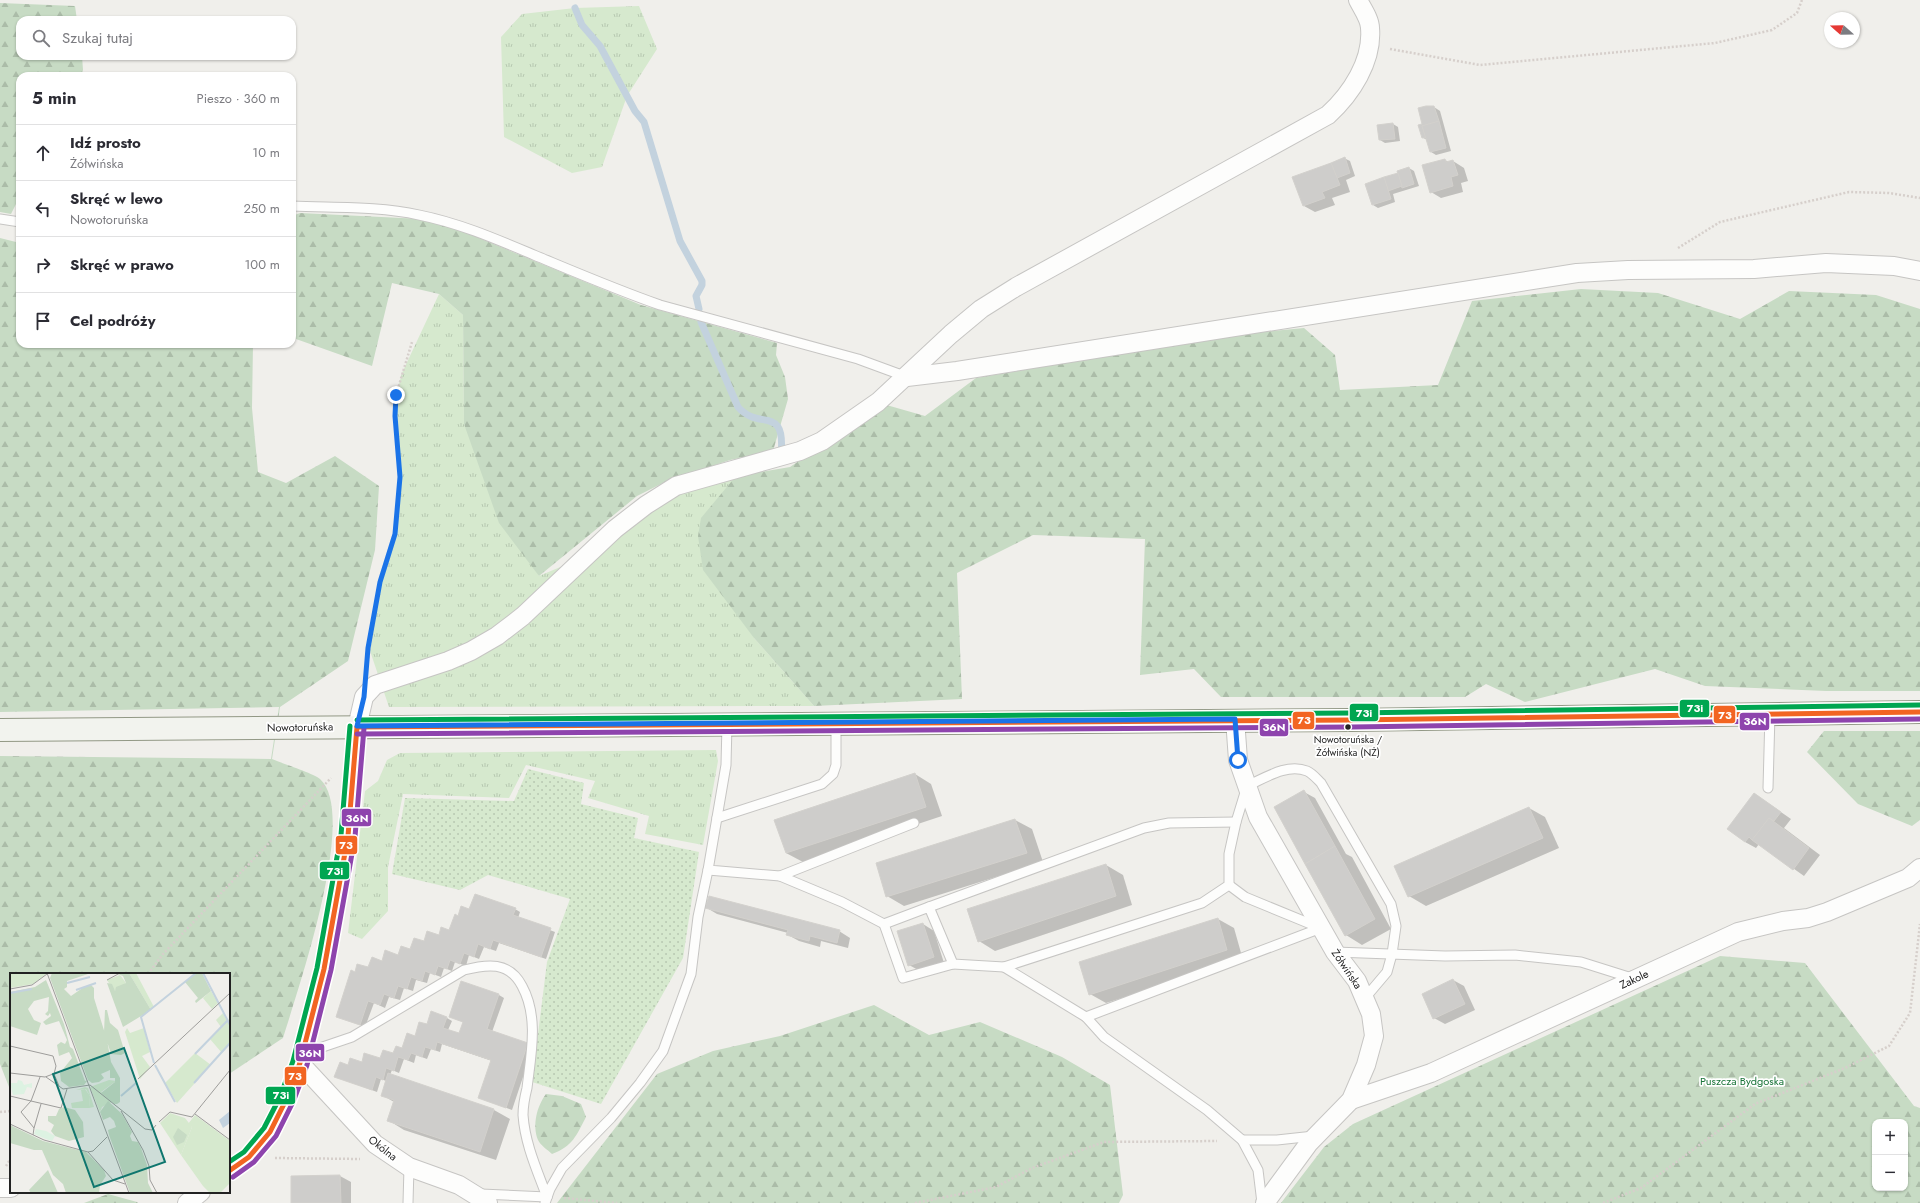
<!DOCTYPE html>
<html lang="pl">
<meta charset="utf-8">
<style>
:root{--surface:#fff;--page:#f2f2f3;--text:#2b2b33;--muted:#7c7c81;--line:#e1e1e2}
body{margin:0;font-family:Jost,sans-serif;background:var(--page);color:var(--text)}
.controls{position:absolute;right:12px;bottom:12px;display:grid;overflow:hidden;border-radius:8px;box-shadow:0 1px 3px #0004}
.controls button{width:36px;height:36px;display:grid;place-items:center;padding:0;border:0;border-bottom:1px solid var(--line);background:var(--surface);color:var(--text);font:20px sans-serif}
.compass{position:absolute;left:1824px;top:12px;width:36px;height:36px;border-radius:50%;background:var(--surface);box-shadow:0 1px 3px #0004;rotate:290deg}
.stop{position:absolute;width:12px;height:12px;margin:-9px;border:3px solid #1a73e8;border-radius:50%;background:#fff}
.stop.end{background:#1a73e8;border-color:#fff;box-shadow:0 1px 4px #0008}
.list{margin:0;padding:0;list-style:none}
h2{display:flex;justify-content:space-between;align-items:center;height:52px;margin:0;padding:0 16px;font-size:17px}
h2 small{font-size:13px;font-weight:400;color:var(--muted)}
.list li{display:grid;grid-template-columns:26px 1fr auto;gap:12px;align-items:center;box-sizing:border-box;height:56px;padding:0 16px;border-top:1px solid var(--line)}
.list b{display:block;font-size:15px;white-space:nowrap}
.list p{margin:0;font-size:13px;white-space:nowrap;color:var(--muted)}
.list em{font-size:13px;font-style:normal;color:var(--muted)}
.icon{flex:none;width:22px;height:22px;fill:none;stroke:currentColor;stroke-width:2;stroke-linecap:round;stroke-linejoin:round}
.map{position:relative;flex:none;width:1920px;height:1203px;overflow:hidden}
.search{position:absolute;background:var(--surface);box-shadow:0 1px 3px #0004;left:16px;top:16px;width:280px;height:44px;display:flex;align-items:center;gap:10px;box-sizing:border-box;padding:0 14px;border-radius:12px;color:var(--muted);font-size:15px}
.panel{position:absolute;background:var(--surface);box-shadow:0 1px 3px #0004;left:16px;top:72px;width:280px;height:276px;border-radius:12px}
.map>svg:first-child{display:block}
.grass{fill:url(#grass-tufts)}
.forest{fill:url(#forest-firs);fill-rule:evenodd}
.garden{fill:url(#garden-dots)}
.shadow{fill:#0003}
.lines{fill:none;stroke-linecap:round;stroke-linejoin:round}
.stream{stroke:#c3d2de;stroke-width:7}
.building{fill:#cecdcb;stroke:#d3d1cd}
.lane-casing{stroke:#c6c5c3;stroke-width:11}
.street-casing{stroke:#c6c5c3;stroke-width:20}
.secondary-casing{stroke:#929885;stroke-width:24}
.path{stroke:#d6cfcb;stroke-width:2.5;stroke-dasharray:2 2;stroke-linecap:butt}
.lane{stroke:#fdfdfc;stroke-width:9}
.street{stroke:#fdfdfc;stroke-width:18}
.secondary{stroke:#f2f3ee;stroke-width:22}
.bus-1-casing{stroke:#fff;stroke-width:8}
.bus-2-casing{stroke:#fff;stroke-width:8}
.bus-3-casing{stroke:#fff;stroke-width:8}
.bus-1{stroke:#f26522;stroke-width:5}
.bus-2{stroke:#8e44ad;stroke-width:5}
.bus-3{stroke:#00a651;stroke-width:5}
.route{stroke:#1a73e8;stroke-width:5}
.bus-dot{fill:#222;stroke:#fff;stroke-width:1.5}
.labels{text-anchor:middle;stroke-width:3.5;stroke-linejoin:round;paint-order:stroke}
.bus-label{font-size:10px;fill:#222;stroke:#fff}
.street-label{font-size:11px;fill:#222;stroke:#fff}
.park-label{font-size:11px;fill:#1b753a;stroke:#fff}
.inset-river{fill:none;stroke:#c3d2de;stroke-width:2}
.inset-road{fill:none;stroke:#9e9d9b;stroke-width:1}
.view{fill:#0f766e;fill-opacity:0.15;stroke:#0f766e;stroke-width:2}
.inset-edge{fill:none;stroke:#222;stroke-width:2}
.line-badge{stroke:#fff;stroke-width:1.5}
.badge-label{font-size:11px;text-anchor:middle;font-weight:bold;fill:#fff}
</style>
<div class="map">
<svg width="1920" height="1203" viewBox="0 0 1920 1203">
<defs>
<pattern id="grass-tufts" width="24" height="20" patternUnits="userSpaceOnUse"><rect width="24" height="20" fill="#d6e9ce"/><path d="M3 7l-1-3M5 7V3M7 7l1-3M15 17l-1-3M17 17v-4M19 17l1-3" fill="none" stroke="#b7c8b1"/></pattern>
<pattern id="forest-firs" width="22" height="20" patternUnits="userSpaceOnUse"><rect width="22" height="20" fill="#c7dbc4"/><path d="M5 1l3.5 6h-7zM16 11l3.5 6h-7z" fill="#abbca8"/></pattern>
<pattern id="garden-dots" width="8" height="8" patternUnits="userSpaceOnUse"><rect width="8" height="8" fill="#d6e9ce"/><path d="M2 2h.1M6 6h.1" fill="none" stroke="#b7c8b1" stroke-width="1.8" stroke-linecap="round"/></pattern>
</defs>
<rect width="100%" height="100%" fill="#f0efeb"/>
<g class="grass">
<path d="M639,6L657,49L627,96L602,167L572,173L504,137L501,37L522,14L575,8Z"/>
<path d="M439,294L463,315L464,424L539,576L584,557L646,505L736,476L754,638L814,706L389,707L369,648L380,583L395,534L400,477L395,416L396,395L402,373Z"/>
<path d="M716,750L718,761L703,845L645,834L649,816L588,798L595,781L526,765L509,798L403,794L388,867V911L362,939L348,933L365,791L378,781L387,760L400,753Z"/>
</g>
<g class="forest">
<path d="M0,3L75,6L77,20H20V56H82L83,70L81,76H20V196L11,214L0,212Z"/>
<path d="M300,213L422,219L462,231L641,305L777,343L776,355L785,377L788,399L773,451L730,460L665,482L637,496L539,576L499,523L464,424L463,315L439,294L392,283L372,366L296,339L292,335V216Z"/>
<path d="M0,238L20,243V344H253L252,408L258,472L286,483L335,456L379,486L375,550L348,661L280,707L272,759C283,764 313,773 320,779C359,814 297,992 283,1038L229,1074V974H11V1092L0,1064V756L271,759L279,707L0,712Z"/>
<path d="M1581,289L1658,293L1740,319L1789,291L1876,295L1920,309V691H1826L1705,686L1655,669L1525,702L1486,684L1465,697H1221L1194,669L1140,675L1145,539L1033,535L957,573L962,699L814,706L754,638L703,570L698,536L701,518L736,476L790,467L883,404L925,416L976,378L1231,335L1304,328L1335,355L1340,390L1438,385L1472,301Z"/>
<path d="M1824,731H1920V820L1912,826L1858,804L1807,752Z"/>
<path d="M1720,956L1805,963L1914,1106L1920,1108V1203H1281L1324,1147L1353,1124ZM1875,1122H1905V1188H1875Z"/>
<path d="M874,1005L929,1035L980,1022L1062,1057L1110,1085L1123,1195L1119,1203H557L657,1074L713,1051L780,1036Z"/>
<path d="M546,1094L562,1096L581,1104L586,1117C576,1136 573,1146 552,1154C548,1150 540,1145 538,1140C532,1125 537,1106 546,1094Z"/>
<path d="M108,1194L137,1202L138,1203H84Z"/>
</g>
<path class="garden" d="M528,769L584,783L581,804L638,818L634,838L699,852L683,958L601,1104L532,1082L547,962L570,899L488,875L460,890L392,874L405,798L514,801Z"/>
<g class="shadow">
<path d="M1434,107L1440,111L1451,151L1436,155L1431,152L1428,140L1423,138L1424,124Z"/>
<path d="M1393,124L1398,127L1400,141L1385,143L1380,140Z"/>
<path d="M1344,158L1350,161L1355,176L1346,180L1350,192L1332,198L1335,205L1315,212L1304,206L1294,178Z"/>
<path d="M1445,160L1449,162L1453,161L1464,168L1468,181L1461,183L1463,192L1441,198L1431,192Z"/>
<path d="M1409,168L1414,171L1419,186L1393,194L1395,202L1378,208L1373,205L1399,174Z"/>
<path d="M915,774L931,784L942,816L803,862L786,853Z"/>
<path d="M1304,792L1315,798L1346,854L1352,857L1391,929L1362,945L1346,935Z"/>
<path d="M1755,794L1791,819L1784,828L1820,855L1804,876L1759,844L1756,848L1745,842Z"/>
<path d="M1529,808L1545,817L1559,848L1426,906L1409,896Z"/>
<path d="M1015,820L1032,829L1043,862L904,906L887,896L877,864Z"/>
<path d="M1106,865L1123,875L1132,905L995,951L979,941Z"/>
<path d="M707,908L839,931L850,938L848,948L821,941L820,947L799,941L788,935V933L717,914Z"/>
<path d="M515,909L520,912L518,918L555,932L546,959L499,943L496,951L484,947L479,959L469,955L466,966L455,962L452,971L444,968L441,977L430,973L427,983L416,980L413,991L404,988L400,1000L389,997L385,1008L374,1003L365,1027L337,1016L356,973L398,956L424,942L450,932L459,917L470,910Z"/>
<path d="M1218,919L1234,928L1243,960L1106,1003L1090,994Z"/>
<path d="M923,924L934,931L944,963L920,971L909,965Z"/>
<path d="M1453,980L1464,986L1475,1010L1445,1024L1434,1018Z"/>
<path d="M499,995L504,998L492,1032L533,1047L512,1110L479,1098L492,1061L442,1044L440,1052L431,1049L427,1059L416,1055L414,1063L404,1059L399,1073L392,1070L390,1075L494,1110L510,1119L496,1160L404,1130L388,1120L394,1102L382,1095L386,1081L381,1079L377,1092L336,1077L348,1066L381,1060L394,1054L403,1049L427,1025L447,1018L452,1021L448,1030L460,1034L463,1022L450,1017Z"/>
<path d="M340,1176L351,1182V1203H292Z"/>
</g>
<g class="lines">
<g class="stream">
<path d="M575,8L582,25L600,46L635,111L644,122L680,241L702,281V285L696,296L699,309"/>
<path d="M701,322L738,407C760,432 786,403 781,456"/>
</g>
</g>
<g class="building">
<path d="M1426,106H1434L1439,121L1422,126L1426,137L1422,138L1418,125L1422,124L1418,108Z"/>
<path d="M1439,121L1446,148L1430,152L1422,126Z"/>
<path d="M1393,123L1395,139L1379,140L1377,125Z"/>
<path d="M1345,157L1350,173L1337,178L1331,163Z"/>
<path d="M1445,159L1446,162L1453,160L1458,175L1451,177L1453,186L1430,193L1422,165Z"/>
<path d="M1331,163L1340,185L1322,192L1325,198L1303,206L1292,177Z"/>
<path d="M1409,167L1414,184L1402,188L1397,171Z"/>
<path d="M1398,173L1402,186L1388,191L1384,177Z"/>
<path d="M1384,177L1391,199L1372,205L1365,184Z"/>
<path d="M915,773L926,807L786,853L774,820Z"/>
<path d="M1304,790L1335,846L1305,864L1274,807Z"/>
<path d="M1754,793L1781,812L1774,821L1769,818L1752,840L1749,837L1745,842L1727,829Z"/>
<path d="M1529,807L1543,838L1408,897L1394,866Z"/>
<path d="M1769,818L1809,848L1793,870L1752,840Z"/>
<path d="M1015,819L1027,853L886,897L876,863Z"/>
<path d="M1335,846L1375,919L1345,936L1305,864Z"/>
<path d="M1106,864L1116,896L978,942L967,909Z"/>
<path d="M475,894L516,908L513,915L551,928L541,957L493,940L490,949L478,944L474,957L464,953L460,964L450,960L447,969L438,966L435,975L425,971L422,981L411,977L407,989L398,986L394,998L384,994L380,1005L368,1001L360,1025L336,1017L351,970L355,972L357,964L368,967L372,957L382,961L385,950L398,955L401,946L410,949L414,938L424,941L427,931L439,935L441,927L449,930L455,914L458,916L461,906L469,909Z"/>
<path d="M709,896L840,930L837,943L810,936L809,941L786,935L788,930L705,908Z"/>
<path d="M1218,918L1227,950L1089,995L1079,962Z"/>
<path d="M923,923L934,957L908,966L897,931Z"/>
<path d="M1453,979L1465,1004L1433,1019L1422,994Z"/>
<path d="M461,981L499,994L487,1029L528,1043L506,1108L478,1098L491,1060L437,1042L435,1050L425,1047L422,1057L411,1053L408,1060L398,1057L394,1071L386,1068L383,1080L376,1077L372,1090L334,1077L340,1062L348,1065L350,1058L362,1062L364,1053L380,1058L383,1050L393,1053L396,1046L402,1048L407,1033L415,1036L419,1022L427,1024L431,1011L447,1017L443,1028L459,1033L463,1022L449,1017Z"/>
<path d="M388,1073L494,1109L480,1152L387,1121L394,1100L381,1096Z"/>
<path d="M340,1175L341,1203H291V1176Z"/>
</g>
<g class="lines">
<g class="lane-casing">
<g id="lane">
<path d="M292,206C334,208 378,206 419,215C459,223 496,239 534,255C575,272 617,290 660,305L858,359L907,377"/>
<path d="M0,219L20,222"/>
<path d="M727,724L726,765L708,870L780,876L842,902L884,924L929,907L953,964L1004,967L1086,1017L1321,928"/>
<path d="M1768,788L1770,714"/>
<path d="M717,818L822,784L833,774L836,765V723"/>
<path d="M780,876L914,823"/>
<path d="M1229,885L1245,897L1318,927"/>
<path d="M929,907L1144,828L1169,823L1236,822"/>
<path d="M884,924L903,978L953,964"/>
<path d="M1335,952L1445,956L1515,955L1581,962L1635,979"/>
<path d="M1004,967L1202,903L1229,885V854L1236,822L1247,786C1265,778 1287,763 1307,771C1312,773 1317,779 1321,783L1391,904L1396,926L1392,954L1387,972L1365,998"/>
<path d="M1086,1017L1104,1037L1207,1110L1242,1140L1258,1170L1262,1203"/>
<path d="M302,1054L352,1037L464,970C487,964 509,961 522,986C539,1017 531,1054 527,1088C525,1096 523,1106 523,1115C525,1144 537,1170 547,1197"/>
<path d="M1242,1140H1277L1314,1136"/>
<path d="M481,1194L547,1197"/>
<path d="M408,1203L409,1167"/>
<path d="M545,1203L550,1189L562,1168L611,1118L640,1083L663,1051L691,974L698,917L708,870"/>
</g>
</g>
<g class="street-casing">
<g id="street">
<path d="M907,377L957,371L1577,273L1628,270L1754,269L1826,263L1894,266L1920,271"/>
<path d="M1235,719L1238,760L1258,817L1335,952L1357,981L1371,1014L1374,1036L1366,1065L1351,1100L1309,1143L1265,1203"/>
<path d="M300,1063L375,1144L409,1167L459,1185L488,1203"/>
<path d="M1351,1100L1431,1073L1738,932L1783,921L1808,918L1827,912L1908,878L1920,868"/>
<path d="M229,1171L249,1157L270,1132L286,1100L300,1063L324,969L348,836L357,727L364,697L375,685L448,661L471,651L497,636L523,616L615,529L646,505L676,486L800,451L822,441L878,402L951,334L981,309L1016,287L1328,115C1351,94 1373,61 1370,28C1370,19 1362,8 1358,0"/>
<path d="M0,1188H11"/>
<path d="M187,1203L201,1192"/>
</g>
</g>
<g class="secondary-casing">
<path id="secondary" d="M0,730L1352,720L1920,712"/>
</g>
<g class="path">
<path d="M1390,49L1480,65L1715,43L1772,30L1797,13L1802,0"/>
<path d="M1678,248L1720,222L1849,192L1889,193L1920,198"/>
<path d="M367,666L380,583L395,534L400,477L395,416L396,395L412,342"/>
<path d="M148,974L163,954L331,778"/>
<path d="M0,1112L11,1111"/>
<path d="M275,1158L360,1159"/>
<path d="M6,1166L11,1158"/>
<path d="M564,1198L617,1203"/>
<path d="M915,1203L996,1187L1032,1168L1104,1142L1217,1141"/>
<path d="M1603,1203L1641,1188L1755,1104L1845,1068L1889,1046L1910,1013L1920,924"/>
</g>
<use href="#lane" class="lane"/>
<use href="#street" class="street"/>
<use href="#secondary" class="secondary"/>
<g class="bus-1-casing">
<g id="bus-1">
<path d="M357,727L1352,720L1920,712"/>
<path d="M229,1171L249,1157L270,1132L286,1100L300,1063L324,969L348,836L357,727"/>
</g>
</g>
<g class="bus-2-casing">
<g id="bus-2">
<path d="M357,734L1352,727L1920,719"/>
<path d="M233,1177L254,1162L276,1136L293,1102L307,1065L331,970L355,837L364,728"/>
</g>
</g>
<g class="bus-3-casing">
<g id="bus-3">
<path d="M357,720L1352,713L1920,705"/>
<path d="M229,1162L244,1152L264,1128L280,1097L293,1061L317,968L341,835L350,726"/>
</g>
</g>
<use href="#bus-1" class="bus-1"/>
<use href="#bus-2" class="bus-2"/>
<use href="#bus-3" class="bus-3"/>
</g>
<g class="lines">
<path class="route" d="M396,395L395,416L400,477L395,534L380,582L368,648L364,697L357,726L1235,719L1238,760"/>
</g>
<circle class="bus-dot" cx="1348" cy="727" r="3.5"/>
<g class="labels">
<g class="bus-label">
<text x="1348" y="743">Nowotoruńska /<tspan x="1348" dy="13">Żółwińska (NŻ)</tspan></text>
</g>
<g class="street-label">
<text transform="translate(300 727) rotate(-1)" y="4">Nowotoruńska</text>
<text transform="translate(1347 969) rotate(56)" y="4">Żółwińska</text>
<text transform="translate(1634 979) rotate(-25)" y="4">Zakole</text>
<text transform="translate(383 1148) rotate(38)" y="4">Okólna</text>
</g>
<g class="park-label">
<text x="1742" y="1085">Puszcza Bydgoska</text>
</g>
</g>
<g transform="translate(10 973)">
<rect width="220" height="220" fill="#f0efeb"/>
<path d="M0,0H36V1L23,11L0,15ZM119,0H126L144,34L141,37ZM110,2L116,10L104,18L97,7ZM201,18L208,30L202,36L193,25ZM213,40L217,48L220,45V71L212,80L200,66L211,54L206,47ZM117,55L120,60L134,55L140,79L132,83L140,94L130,106L115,59ZM185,80L201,92L167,130L155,110ZM99,107L106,108L91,119L102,129L92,134L90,139L80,114ZM75,114L78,115L84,134L79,135L80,123L76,116L66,117ZM160,140L175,145L182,154L171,182L150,150Z" fill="#d6e9ce"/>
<path d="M42,0H81L57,8V14L54,16L61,23L74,14L81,12L84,15V25L97,67L101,89L110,105V129L107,131H104L91,120L105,109V105H100V97L91,101L94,105L89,109L82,110L78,107L74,112L59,114L51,108L50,100L62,85L59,79L49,83L47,72L51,69L55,71L57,67L49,48L36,52L33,49L41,43L40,40L38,43L35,41L38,38L39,24L24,28L18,36L24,47L31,50L27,62L0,53V19L25,14L36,7L54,51L60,74L63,76L75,108L78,107L40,5ZM119,0L141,37L113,54L97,10L102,11L105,18L106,14L116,10L113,3L108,1ZM187,0H192L201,18L186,30L185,28L188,25L175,9ZM95,37H97L100,50L108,57L115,80L111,82L101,81L94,59ZM98,128L112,141L122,159L120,163L122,168L128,169L131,175L137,192L138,210L143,220H120L99,162L98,157L106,154L104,148L100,144L93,147L90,139ZM54,134L65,137L73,149L74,164L59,168L45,163L41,158L44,152L38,148V143H46L49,136ZM0,152L33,168L76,179L94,197L96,203L90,212L89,220H56L53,211L43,202L32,177H24L0,170ZM168,155L177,162L174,169L167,172L163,164ZM38,197L48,220H21L19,217Z" fill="#c7dbc4"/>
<path d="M8,107L12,108L14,112L22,110V115L17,114L14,121L3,122L0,110H7ZM26,156L36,158L45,163L42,168L36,166L24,161Z" fill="#ddf2e2"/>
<path d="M75,116L80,123L79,135H62L61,130L73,128L71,117ZM185,142L220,168V210L210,220H200L193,213L171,182L182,154L178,151Z" fill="#d6e9ce"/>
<path d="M220,138V150L213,155L209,147Z" fill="#c3d2de"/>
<path class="inset-river" d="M193,0L220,52M57,10L80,4M66,17L86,10M0,20L22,16M185,81L217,48M144,90L131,44L186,0M145,92L165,129M184,110L220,70M111,123L126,110"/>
<path class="inset-road" d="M37,0L119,220M97,7L110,0M0,16L22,12L37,1M0,73L43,83L46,93L44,101L49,113M0,100L35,104L43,101M36,104L53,116L80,112L135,156L142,157L146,152M128,106L220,20M0,123L21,128L30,104M111,138L133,177L139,193L140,207L147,220M185,141L220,167M149,149L160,139L182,144L220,97M0,151L34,167L78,179L83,178L97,164M24,155L31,131M23,162L24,155L11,139L21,128L51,135L57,116M78,179L103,207L115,211"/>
<path class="view" d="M114,75L155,189L84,214L43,101Z"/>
<rect width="220" height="220" class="inset-edge"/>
</g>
<g class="line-badge">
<rect x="1679" y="699" width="31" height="19" rx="4" fill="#00a651"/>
<rect x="1349" y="703" width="30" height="19" rx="4" fill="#00a651"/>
<rect x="1713" y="705" width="23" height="19" rx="4" fill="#f26522"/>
<rect x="1292" y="711" width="23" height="19" rx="4" fill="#f26522"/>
<rect x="1739" y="712" width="31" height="19" rx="4" fill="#8e44ad"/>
<rect x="1259" y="718" width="30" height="19" rx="4" fill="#8e44ad"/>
<rect x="341" y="808" width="31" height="19" rx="4" fill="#8e44ad"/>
<rect x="335" y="835" width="23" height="20" rx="4" fill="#f26522"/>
<rect x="319" y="861" width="31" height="19" rx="4" fill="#00a651"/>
<rect x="295" y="1043" width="30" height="19" rx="4" fill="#8e44ad"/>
<rect x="284" y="1066" width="23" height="20" rx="4" fill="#f26522"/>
<rect x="265" y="1086" width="31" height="19" rx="4" fill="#00a651"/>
</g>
<g class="badge-label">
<text x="1695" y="712">73i</text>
<text x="1364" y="717">73i</text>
<text x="1725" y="719">73</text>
<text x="1304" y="724">73</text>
<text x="1755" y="725">36N</text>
<text x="1274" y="731">36N</text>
<text x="357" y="822">36N</text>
<text x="346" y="849">73</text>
<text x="335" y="875">73i</text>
<text x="310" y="1057">36N</text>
<text x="295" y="1080">73</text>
<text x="281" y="1099">73i</text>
</g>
</svg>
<div class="controls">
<button>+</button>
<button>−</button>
</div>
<svg class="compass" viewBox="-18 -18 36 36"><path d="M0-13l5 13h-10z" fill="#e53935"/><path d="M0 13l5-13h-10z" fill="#7c7c81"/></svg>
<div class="stop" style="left:1238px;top:760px"></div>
<div class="stop end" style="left:396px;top:395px"></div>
<div class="search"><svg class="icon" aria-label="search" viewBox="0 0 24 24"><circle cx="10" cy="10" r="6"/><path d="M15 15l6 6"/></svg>Szukaj tutaj</div>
<section class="panel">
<h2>5 min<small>Pieszo · 360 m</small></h2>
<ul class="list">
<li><svg class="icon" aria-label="ahead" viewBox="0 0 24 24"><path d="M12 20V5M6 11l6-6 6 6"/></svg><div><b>Idź prosto</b><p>Żółwińska</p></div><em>10 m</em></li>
<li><svg class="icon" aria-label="left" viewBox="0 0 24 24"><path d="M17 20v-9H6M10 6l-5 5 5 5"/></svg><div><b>Skręć w lewo</b><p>Nowotoruńska</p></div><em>250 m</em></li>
<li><svg class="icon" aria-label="right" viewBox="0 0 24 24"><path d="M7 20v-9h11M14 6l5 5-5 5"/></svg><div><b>Skręć w prawo</b></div><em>100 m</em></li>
<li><svg class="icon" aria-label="arrive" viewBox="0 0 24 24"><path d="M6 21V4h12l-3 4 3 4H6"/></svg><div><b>Cel podróży</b></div></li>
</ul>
</section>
</div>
